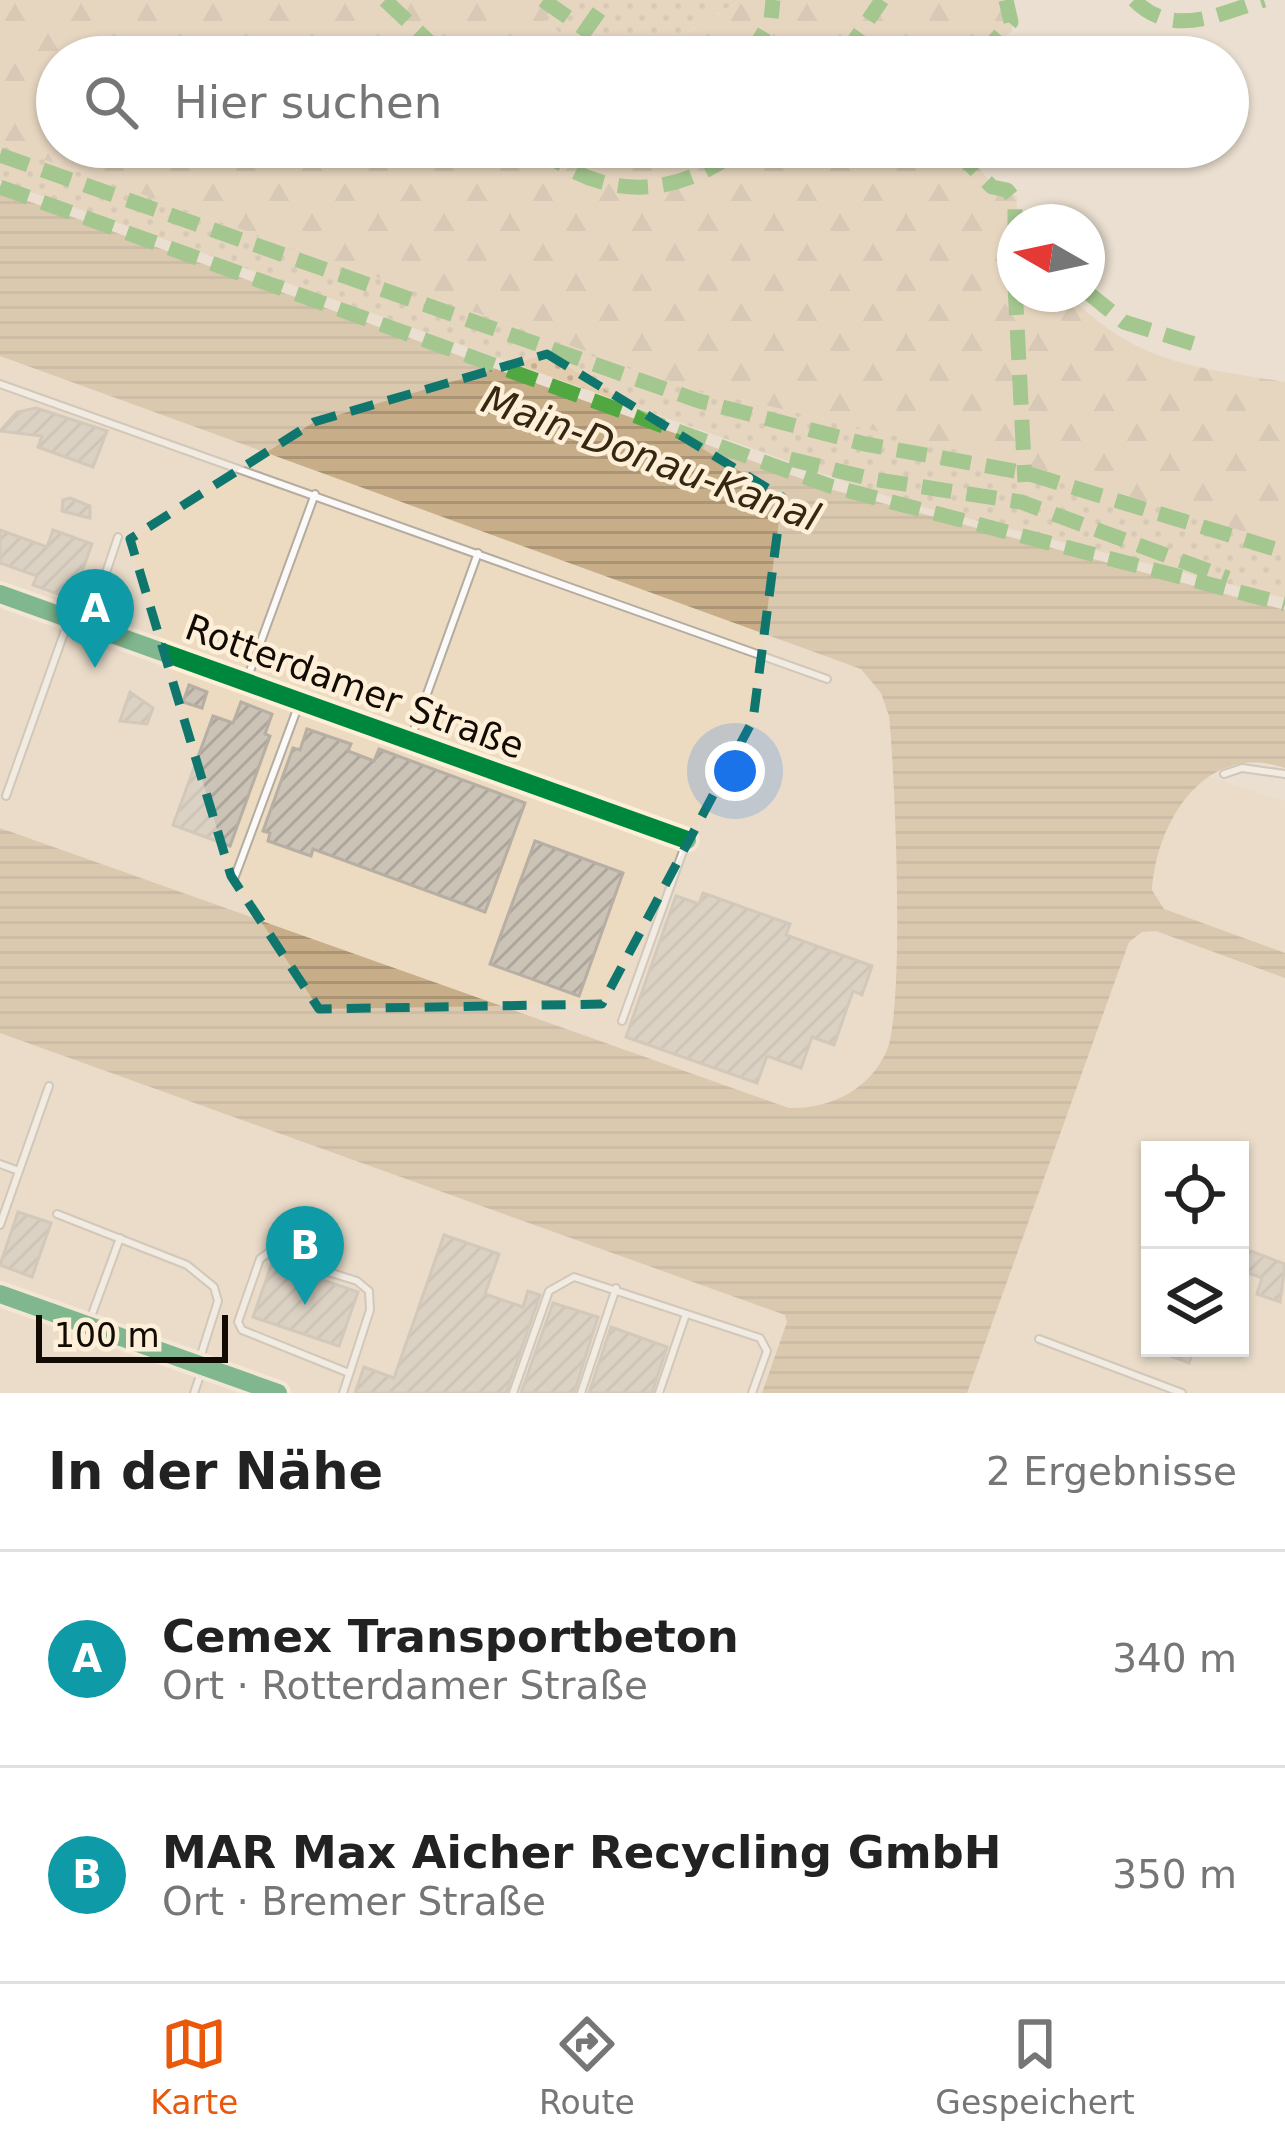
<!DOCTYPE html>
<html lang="de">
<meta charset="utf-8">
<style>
:root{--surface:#fff;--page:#f6f6f6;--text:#222;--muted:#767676;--line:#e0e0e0;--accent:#ea580c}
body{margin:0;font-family:"DejaVu Sans",sans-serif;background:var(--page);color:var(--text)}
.controls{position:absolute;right:36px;bottom:36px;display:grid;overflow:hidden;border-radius:0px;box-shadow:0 3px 9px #0004}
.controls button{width:108px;height:108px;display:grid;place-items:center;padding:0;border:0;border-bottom:3px solid var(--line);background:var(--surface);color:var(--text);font:60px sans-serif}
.compass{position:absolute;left:997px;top:204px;width:108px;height:108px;border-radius:50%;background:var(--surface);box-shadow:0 3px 9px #0004;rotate:279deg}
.scale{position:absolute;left:36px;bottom:30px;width:192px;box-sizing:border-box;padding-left:12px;border:6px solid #110b04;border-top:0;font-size:33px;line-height:42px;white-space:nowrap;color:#110b04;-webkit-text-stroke:9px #feefd9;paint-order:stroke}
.you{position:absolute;left:735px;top:771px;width:42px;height:42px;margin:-30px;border:9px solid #fff;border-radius:50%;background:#1a73e8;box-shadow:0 0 0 18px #1a73e833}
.badge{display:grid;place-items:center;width:78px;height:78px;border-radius:50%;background:var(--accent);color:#fff;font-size:39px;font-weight:700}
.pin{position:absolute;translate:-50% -99px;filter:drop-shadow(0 3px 6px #0008)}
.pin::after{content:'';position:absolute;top:63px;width:42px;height:36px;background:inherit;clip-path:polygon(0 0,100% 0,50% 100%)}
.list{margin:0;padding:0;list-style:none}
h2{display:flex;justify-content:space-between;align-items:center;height:156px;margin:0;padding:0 48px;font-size:51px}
h2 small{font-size:39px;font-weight:400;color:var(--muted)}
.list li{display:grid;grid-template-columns:78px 1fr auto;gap:36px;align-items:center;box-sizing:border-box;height:216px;padding:0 48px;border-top:3px solid var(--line)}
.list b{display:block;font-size:45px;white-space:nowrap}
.list p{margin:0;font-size:39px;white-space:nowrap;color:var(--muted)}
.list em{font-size:39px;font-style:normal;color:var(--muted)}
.icon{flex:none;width:66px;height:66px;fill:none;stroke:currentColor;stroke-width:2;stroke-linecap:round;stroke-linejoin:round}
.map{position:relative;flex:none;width:1285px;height:1393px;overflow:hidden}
.search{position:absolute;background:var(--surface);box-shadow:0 3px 9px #0004;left:36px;right:36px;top:36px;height:132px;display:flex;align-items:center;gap:30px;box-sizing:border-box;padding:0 42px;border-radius:66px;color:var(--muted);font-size:45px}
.sheet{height:588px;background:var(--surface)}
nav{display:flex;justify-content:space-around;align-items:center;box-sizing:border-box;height:168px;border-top:3px solid var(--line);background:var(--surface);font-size:33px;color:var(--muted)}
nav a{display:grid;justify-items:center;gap:6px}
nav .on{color:var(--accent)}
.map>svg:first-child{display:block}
.built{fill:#ecdac1;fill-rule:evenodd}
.grass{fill:url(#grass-dots)}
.forest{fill:url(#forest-firs)}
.water{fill:url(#water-rules)}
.building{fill:url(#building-hatch);stroke:#b7afa3;stroke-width:3}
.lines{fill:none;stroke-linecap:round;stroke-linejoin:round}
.service-casing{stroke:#b4aca0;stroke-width:10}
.minor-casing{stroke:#b4aca0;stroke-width:16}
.service{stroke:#fcfaf8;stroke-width:6}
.minor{stroke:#fcfaf8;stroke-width:12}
.quiet{stroke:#51a840;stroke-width:15;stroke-dasharray:30 15;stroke-linecap:butt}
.cycleway-casing{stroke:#feefd9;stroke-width:26}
.cycleway{stroke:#00873e;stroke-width:18}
.marked{fill:none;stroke:#0f766e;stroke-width:9;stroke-dasharray:24 15;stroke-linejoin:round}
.labels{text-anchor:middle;stroke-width:9;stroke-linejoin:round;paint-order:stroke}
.street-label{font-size:36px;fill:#110b04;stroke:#feefd9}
.water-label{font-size:39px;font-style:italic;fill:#352710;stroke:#feefd9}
</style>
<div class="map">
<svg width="1285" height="1393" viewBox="0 0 1285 1393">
<defs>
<pattern id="grass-dots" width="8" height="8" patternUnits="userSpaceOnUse" patternTransform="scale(3)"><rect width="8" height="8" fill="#e3cdae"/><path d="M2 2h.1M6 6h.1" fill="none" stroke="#c2af94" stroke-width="1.8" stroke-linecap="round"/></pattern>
<pattern id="forest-firs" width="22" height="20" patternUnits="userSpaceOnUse" patternTransform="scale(3)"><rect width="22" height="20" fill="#e3cdae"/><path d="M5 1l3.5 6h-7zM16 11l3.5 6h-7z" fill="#c2af94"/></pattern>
<pattern id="water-rules" width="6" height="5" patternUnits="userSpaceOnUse" patternTransform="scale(3)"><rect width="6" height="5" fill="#c8ae88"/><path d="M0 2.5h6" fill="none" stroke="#ab9474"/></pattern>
<pattern id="building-hatch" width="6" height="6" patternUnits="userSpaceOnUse" patternTransform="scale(3)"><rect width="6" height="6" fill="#ccc3b7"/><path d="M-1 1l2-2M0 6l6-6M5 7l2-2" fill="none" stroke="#aea69c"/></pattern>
</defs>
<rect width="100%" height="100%" fill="#eadfd0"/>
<path class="built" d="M0,356L834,656L1285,801V1393H0ZM1150,1150H1240V1348H1150Z"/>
<g class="grass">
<path d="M555,0H740L678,38L674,57H594L543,21Z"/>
<path d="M0,144L687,387L1039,469L1285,544V598L903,502L0,181Z"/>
</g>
<g class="forest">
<path d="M0,0H555L544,21L594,57H57V147H974L972,160L988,179L1017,197L1015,294L1069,295C1136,364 1195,367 1285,382V544L1039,469L687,387L0,144Z"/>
<path d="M740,0H1011L1012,31L982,57H674L677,39Z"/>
</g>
<path class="water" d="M0,191L833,490L1285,610V768C1206,741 1157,820 1152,890L1164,909L1285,953V978L1156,931L1142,932L1129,942L967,1393H762L787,1322L785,1315L0,1033V828L789,1108C830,1109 870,1090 887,1050C905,1004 895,774 889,716L881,693L861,669L0,356Z"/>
<g class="building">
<path d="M36,408L107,431L93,467L38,447L42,436L0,431L17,412Z"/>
<path d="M70,498L90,506V518L62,511L63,500Z"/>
<path d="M0,530L47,547L53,530L92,544L72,599L33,585L37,576L0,563Z"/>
<path d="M189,685L207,692L202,708L183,702Z"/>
<path d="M130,692L153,708L147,724L120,721Z"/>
<path d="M241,702L272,714L265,734L270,736L230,846L173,825L213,716L233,723Z"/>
<path d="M307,729L351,744L348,751L374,761L379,749L525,803L485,912L313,849L311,856L268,841L270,833L263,831L293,748L300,750Z"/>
<path d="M535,841L623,873L579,996L490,964Z"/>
<path d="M703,893L790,924L786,935L872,966L862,995L853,991L834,1045L812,1037L801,1068L767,1056L757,1083L626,1037L676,896L699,904Z"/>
<path d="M18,1212L51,1223L32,1277L0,1265Z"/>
<path d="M444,1235L499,1254L485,1294L523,1307L528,1291L540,1295L506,1393H355L364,1367L394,1378Z"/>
<path d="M1248,1250L1285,1264L1280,1302L1257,1294L1262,1278L1241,1270Z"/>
<path d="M272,1263L358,1292L339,1346L253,1317Z"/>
<path d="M553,1303L598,1317L574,1393H521Z"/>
<path d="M611,1327L667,1347L652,1393H589Z"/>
<path d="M1150,1348H1194L1189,1363Z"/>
</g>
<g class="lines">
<g class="service-casing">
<g id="service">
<path d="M0,384L827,679"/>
<path d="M88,626L118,537"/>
<path d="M246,682L315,494"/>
<path d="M411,738L478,553"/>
<path d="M1224,774L1242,768L1285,774"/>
<path d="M6,796L68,622"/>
<path d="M234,879L299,704"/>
<path d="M622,1021L687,840"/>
<path d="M0,1164L19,1171"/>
<path d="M57,1214L187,1265L214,1287L218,1301L199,1361"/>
<path d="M0,1225L49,1086"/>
<path d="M88,1325L120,1238"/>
<path d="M1039,1339L1182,1393"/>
<path d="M194,1393L203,1367"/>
<path d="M343,1393L370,1310L369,1291L357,1281L268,1253L260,1259L238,1322L242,1330L349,1373"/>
<path d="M513,1393L549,1291L574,1277L760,1338L767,1351L752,1393"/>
<path d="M581,1393L616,1288"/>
<path d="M659,1393L686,1314"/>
</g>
</g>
<g class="minor-casing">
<g id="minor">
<path d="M0,594L687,840"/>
<path d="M0,1294L278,1393"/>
</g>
</g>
<use href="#service" class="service"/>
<use href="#minor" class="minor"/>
<g class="quiet">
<path d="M385,0L445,57"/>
<path d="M543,0L586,30L607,0"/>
<path d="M1134,0C1173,39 1218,14 1264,0"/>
<path d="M749,57L771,20L773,0"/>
<path d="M804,57L822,45L848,52"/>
<path d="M843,57L882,0"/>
<path d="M980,57L1011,22L1006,0"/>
<path d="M538,147C602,202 678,199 742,147"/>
<path d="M964,147L962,157L992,187L1007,190L1015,200V259"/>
<path d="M0,155L699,401L865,444L1026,473L1285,552"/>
<path d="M0,187L830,486L1285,604"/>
<path d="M1015,285L1025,482"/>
<path d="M1087,292L1124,322L1194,344"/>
<path d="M790,459L872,479L1021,502L1228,578"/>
</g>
<g class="cycleway-casing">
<g id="cycleway">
<path d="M0,594L687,840"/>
<path d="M0,1294L278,1393"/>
</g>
</g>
<use href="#cycleway" class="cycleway"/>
</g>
<path d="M0 0H1285V1393H0ZM547,354L782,497L753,720L602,1004L319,1009L231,876L130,539L314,422Z" fill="#eadfd0" fill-opacity=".55" fill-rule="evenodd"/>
<path class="marked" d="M547,354L782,497L753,720L602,1004L319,1009L231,876L130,539L314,422Z"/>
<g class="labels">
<g class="street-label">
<text transform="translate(355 686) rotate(20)" y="13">Rotterdamer Straße</text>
</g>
<g class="water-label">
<text transform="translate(651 458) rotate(20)" y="14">Main-Donau-Kanal</text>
</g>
</g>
</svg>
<div class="controls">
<button><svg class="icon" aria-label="locate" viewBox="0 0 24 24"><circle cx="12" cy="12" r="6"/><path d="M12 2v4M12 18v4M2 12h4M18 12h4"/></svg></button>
<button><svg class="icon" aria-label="layers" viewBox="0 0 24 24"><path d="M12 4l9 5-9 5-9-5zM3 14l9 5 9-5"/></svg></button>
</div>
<svg class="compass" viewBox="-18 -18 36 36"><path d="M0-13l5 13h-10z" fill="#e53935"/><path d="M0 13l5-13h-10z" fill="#767676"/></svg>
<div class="scale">100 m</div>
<div class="you"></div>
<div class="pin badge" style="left:95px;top:668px;background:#0f9aa8">A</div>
<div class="pin badge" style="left:305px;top:1305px;background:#0f9aa8">B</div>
<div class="search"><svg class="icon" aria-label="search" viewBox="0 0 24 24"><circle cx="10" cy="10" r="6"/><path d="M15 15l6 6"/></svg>Hier suchen</div>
</div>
<section class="sheet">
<h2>In der Nähe<small>2 Ergebnisse</small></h2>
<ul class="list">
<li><span class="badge" style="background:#0f9aa8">A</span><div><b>Cemex Transportbeton</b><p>Ort · Rotterdamer Straße</p></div><em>340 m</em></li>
<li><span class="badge" style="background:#0f9aa8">B</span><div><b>MAR Max Aicher Recycling GmbH</b><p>Ort · Bremer Straße</p></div><em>350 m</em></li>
</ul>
</section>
<nav>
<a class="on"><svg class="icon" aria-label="map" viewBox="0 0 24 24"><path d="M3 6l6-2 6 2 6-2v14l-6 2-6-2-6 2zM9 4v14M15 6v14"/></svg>Karte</a>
<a><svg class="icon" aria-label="directions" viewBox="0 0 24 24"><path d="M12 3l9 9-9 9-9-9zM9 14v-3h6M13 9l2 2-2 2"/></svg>Route</a>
<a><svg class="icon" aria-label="saved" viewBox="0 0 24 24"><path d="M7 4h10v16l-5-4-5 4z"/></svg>Gespeichert</a>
</nav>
